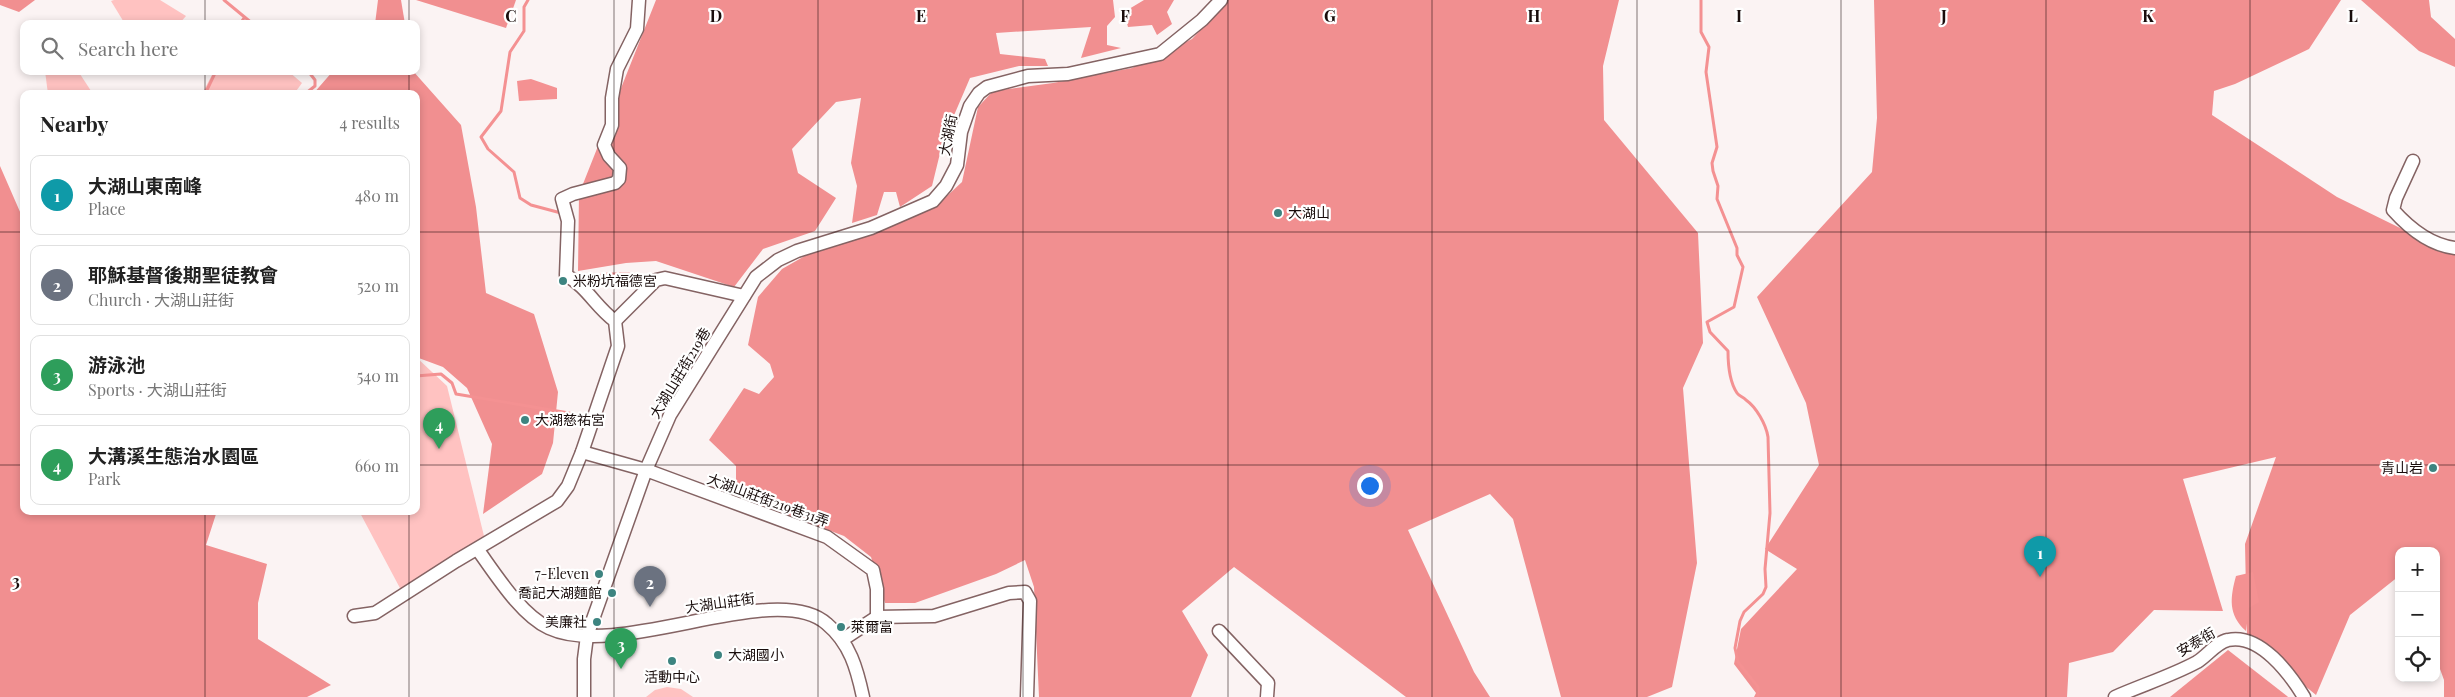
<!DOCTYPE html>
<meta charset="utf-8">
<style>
:root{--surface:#fff;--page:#f2f2f2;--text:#222;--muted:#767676;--line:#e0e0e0;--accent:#0b8043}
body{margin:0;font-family:"Playfair Display","Noto Sans TC",serif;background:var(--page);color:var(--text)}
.controls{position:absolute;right:15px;bottom:15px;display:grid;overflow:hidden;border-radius:10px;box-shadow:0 2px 8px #0003}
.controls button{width:45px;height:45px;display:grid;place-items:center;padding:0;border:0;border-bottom:1px solid var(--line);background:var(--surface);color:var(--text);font:25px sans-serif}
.you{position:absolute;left:1369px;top:485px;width:18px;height:18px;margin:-12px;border:4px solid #fff;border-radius:50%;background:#1a73e8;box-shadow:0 0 0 8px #1a73e833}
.badge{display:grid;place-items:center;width:32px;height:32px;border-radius:50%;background:var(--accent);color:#fff;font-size:16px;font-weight:700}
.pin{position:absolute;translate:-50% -41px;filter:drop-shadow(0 1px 2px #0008)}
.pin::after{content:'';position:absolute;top:26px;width:18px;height:15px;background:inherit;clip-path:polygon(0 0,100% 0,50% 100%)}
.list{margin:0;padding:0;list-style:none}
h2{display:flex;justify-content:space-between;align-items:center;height:65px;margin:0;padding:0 20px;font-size:21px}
h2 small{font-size:16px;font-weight:400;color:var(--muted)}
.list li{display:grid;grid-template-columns:32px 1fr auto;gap:15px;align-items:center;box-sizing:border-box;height:80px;margin:0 10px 10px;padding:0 10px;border:1px solid var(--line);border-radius:10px}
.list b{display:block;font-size:19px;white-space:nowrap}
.list p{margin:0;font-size:16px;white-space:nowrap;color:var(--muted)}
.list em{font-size:16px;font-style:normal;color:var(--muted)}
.icon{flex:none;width:28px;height:28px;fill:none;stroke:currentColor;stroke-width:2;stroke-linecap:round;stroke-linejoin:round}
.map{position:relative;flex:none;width:2455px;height:697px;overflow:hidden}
.search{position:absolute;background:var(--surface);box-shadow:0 2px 8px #0003;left:20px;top:20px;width:400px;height:55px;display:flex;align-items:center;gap:12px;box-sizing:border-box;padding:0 18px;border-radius:10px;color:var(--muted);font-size:19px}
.panel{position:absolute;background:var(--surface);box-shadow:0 2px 8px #0003;left:20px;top:90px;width:400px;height:425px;border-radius:10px}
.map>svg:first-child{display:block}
.green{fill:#ffc2c1}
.forest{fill:#f18f90}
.water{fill:#f49192}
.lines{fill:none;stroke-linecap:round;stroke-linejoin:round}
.stream{stroke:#f49192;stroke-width:3}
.minor-casing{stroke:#846363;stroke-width:15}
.minor{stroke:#fff;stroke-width:12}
.grid{fill:none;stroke:#190d0c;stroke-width:1;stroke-opacity:0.55}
.poi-dot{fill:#3d8480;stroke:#fff;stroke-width:2}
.labels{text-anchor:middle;stroke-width:4.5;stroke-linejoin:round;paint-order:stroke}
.street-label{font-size:14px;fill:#190d0c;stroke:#fff}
.poi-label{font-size:14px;fill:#190d0c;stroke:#fff;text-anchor:start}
.grid-label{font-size:16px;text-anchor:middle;font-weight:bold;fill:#190d0c;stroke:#fff;stroke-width:4.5;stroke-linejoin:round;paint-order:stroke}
</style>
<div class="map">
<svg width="2455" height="697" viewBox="0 0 2455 697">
<rect width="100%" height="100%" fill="#fbf3f3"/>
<g class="green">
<path d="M114,0H160L186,16L179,24H125L111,1Z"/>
<path d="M45,71H78L93,94H48Z"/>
<path d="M214,71H288L302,83L294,94H202Z"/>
<path d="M416,357L447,386L484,536L478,550L401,590L359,511H416Z"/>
<path d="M667,687L681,689L693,697H646L655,690Z"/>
</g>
<g class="forest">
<path d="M0,0H35L19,12L0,5Z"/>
<path d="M378,0H401L405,24H375Z"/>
<path d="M416,0H516L506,28Z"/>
<path d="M656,0H1113L1115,17L1107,26V45L1121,48L1081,58L1091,27L996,33L1000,54L1045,59L1048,66H1019L970,78L943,141L932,186L900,207L896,192H884L877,215L852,223L857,186L851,163L861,98L836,102L792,149L798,173L836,198L815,231L763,249L734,287L656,261L626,263L578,271L579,194Z"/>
<path d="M1144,0H1174L1167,12L1172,24L1157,35L1152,25L1128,27L1124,12Z"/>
<path d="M1228,0H1619L1603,66L1604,120L1698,233L1703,343L1683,388L1697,563L1672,687L1647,697H1561L1513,519L1490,494L1408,530L1474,672L1490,697H1406L1234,567L1182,611L1208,655L1191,697H1039L1034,587L1025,560L996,574L915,603H885L871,557L844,536L770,508L736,489V466L709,440L744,388L759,394L774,377L770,364L748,345L758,297L782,269L817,249L933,209L962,182L978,107L993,91L1053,83L1132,68L1192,39Z"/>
<path d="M1874,0H2341L2309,49L2235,84L2214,91L2212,115L2337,197L2449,252H2455V697H2444V680L2436,658V551H2399V576L2350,615L2316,695L2247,638L2245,544L2276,457L2183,479L2223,611L2154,610L2113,652L2069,663L2067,697H1754L1756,693L1734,664L1741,629L1797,569L1765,549L1819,465L1806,403L1757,297L1872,172L1877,118Z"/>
<path d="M2361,0H2429L2431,17L2455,39V67L2419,51Z"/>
<path d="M333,71H413L461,125L476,207L486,293L534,314L558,392L553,443L542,474L483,514L492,444L467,388L443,367L416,357V94H313Z"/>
<path d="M0,166L24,221V511H217L206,545L267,564L258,603V639L331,685L307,697H0Z"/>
<path d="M2228,650L2287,696L2288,697H2170Z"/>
</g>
<g class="water">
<path d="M531,79L557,88V99L519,101L517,81Z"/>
<path d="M2253,572L2259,602L2249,608L2246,631C2228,615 2230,598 2236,576Z"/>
</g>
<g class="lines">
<g class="stream">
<path d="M224,0L253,24"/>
<path d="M528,0L524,7V31L510,52L501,111L481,137L488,149L514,172L520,198L531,205L561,213"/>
<path d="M1701,0V32L1709,47L1706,72L1717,147L1712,163L1713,171L1718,186L1717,199L1737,248V255L1743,267L1734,307L1707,322L1710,332L1728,351C1728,364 1729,381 1737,393C1739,396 1743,397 1746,400C1756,407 1766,424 1768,437L1770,513L1765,569L1766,587L1763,594L1744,612L1740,621L1735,648L1738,662L1758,687V697"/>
<path d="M240,24L244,18"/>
<path d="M205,94L216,71"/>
<path d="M305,94L315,86V80L308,71"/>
<path d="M587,278L608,274H629L643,288"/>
<path d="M416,376L441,374L452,383L456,394L569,413L590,421"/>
</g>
<g class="minor-casing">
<g id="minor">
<path d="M2413,161L2396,198L2393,210C2410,229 2430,245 2455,248"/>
<path d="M615,321L656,280L665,278L744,296"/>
<path d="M582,452L646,470L827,537L873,570L877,589V617"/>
<path d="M478,550C496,575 521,615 549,628C620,661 776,578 827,624C850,643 857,669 863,697"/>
<path d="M354,616L375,613L456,561L557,501L568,486L582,452L618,346L615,321C595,306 588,288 566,275L568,221L562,199L573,194L615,183L619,179L620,168L609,156L604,145L612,125V98L617,69L637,29L639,0"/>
<path d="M1219,631L1268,683L1267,697"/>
<path d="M842,640L877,617L934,616L1009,593L1025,592L1030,601L1027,697"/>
<path d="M584,697V659L587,636L646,470L670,415L756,277L778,260L797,251L871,228L933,201L946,186L957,165L961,132L970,106L979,93L987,87L1028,76L1068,74L1160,54L1202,20L1221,0"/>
<path d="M2115,697C2142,685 2171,676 2197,662C2207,656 2217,642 2228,640C2260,633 2290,674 2304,697"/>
</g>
</g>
<use href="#minor" class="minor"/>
</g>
<path class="grid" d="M205,0V24M409,0V24M614,0V697M818,0V697M1023,0V697M1228,0V697M1432,0V697M1637,0V697M1841,0V697M2046,0V697M2250,0V697M205,71V94M409,71V94M0,232H24M416,232H2455M0,465H24M416,465H2455M205,511V697M409,511V697"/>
<g class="poi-dot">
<circle cx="1278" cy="213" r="5"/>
<circle cx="563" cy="281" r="5"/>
<circle cx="525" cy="420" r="5"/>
<circle cx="2433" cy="468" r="5"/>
<circle cx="599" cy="574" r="5"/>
<circle cx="612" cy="593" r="5"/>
<circle cx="597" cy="622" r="5"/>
<circle cx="841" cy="627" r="5"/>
<circle cx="718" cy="655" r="5"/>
<circle cx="672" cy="661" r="5"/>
</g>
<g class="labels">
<g class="street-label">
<text transform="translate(948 135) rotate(-79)" y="5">大湖街</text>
<text transform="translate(680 373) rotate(-59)" y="5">大湖山莊街219巷</text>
<text transform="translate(768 500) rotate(20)" y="5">大湖山莊街219巷31弄</text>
<text transform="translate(720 603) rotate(-8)" y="5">大湖山莊街</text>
<text transform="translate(2196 642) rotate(-31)" y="5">安泰街</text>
</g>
<g class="poi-label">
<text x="1288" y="218">大湖山</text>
<text x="573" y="286">米粉坑福德宮</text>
<text x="535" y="425">大湖慈祐宮</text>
<text x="2423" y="473" text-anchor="end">青山岩</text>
<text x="589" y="579" text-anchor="end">7-Eleven</text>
<text x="602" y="598" text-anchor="end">喬記大湖麵館</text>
<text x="587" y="627" text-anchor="end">美廉社</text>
<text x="851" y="632">萊爾富</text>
<text x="728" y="660">大湖國小</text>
<text x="672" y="682" text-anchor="middle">活動中心</text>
</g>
</g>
<g class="grid-label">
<text x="511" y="22">C</text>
<text x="716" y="22">D</text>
<text x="921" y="22">E</text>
<text x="1125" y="22">F</text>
<text x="1330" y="22">G</text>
<text x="1534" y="22">H</text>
<text x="1739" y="22">I</text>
<text x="1944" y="22">J</text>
<text x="2148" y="22">K</text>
<text x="2353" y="22">L</text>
<text x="16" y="587">3</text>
</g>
</svg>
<div class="controls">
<button>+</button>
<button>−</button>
<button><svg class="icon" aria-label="locate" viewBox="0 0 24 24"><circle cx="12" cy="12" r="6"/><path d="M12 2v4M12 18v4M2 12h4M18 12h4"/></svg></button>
</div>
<div class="you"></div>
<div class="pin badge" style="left:2040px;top:577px;background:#0f9aa8">1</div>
<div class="pin badge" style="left:650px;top:607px;background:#6b7280">2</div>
<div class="pin badge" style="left:621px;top:669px;background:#2e9e5b">3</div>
<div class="pin badge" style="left:439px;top:449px;background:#2e9e5b">4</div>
<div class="search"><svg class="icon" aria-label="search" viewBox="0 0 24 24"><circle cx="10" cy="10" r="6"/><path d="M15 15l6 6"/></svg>Search here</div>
<section class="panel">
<h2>Nearby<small>4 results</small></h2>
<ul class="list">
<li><span class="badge" style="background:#0f9aa8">1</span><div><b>大湖山東南峰</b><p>Place</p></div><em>480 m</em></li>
<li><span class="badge" style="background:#6b7280">2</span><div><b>耶穌基督後期聖徒教會</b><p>Church · 大湖山莊街</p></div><em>520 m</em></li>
<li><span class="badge" style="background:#2e9e5b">3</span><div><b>游泳池</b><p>Sports · 大湖山莊街</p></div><em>540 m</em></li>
<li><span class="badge" style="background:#2e9e5b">4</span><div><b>大溝溪生態治水園區</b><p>Park</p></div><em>660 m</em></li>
</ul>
</section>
</div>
